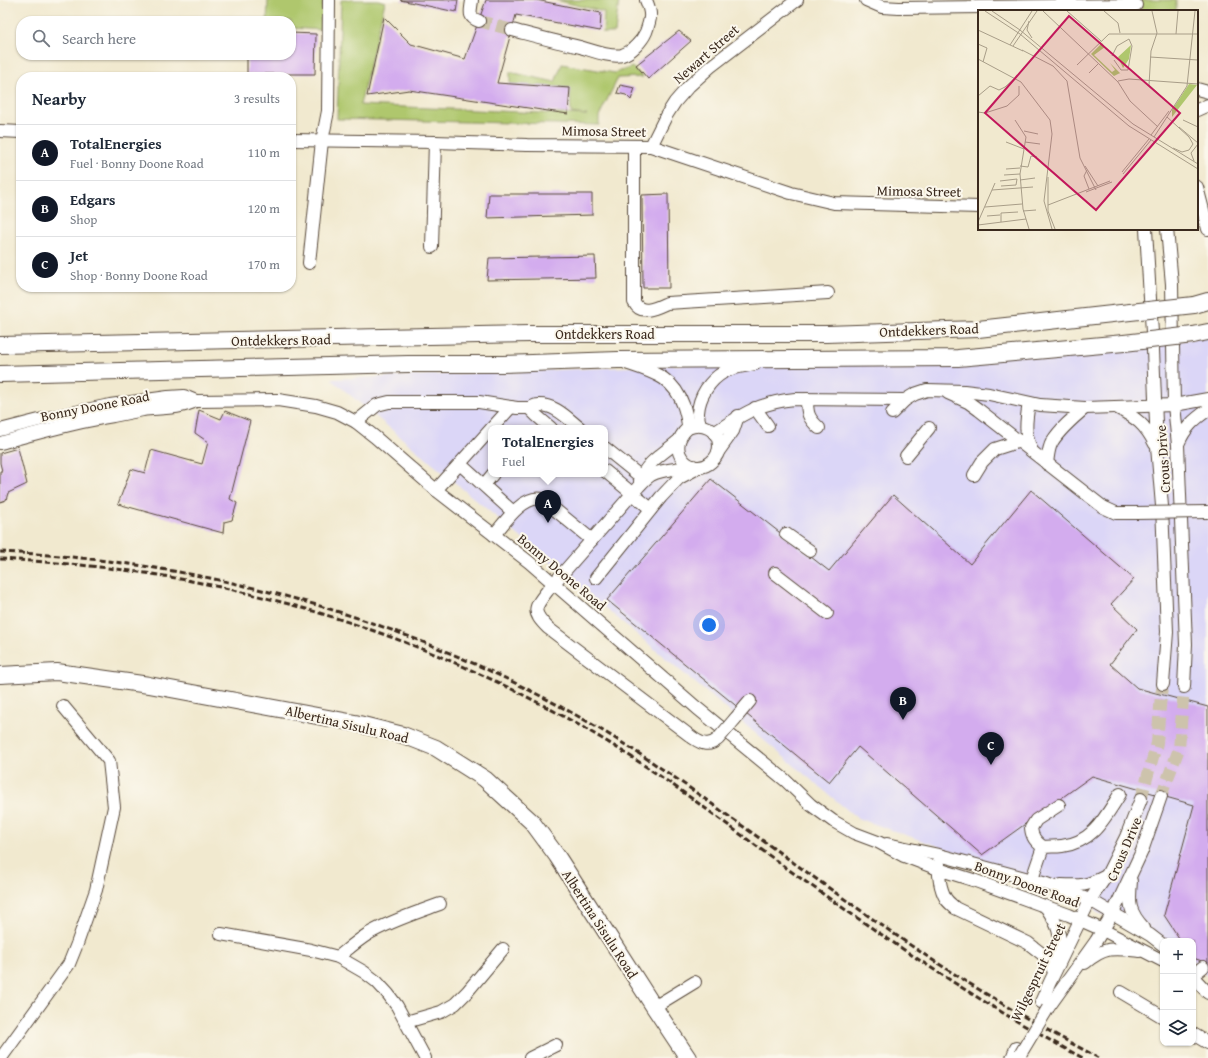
<!DOCTYPE html>
<meta charset="utf-8">
<style>
:root{--surface:#fff;--page:#f6f6f7;--text:#1f2937;--muted:#747a83;--line:#e0e1e3;--accent:#111827}
body{margin:0;font-family:"Gentium Book Plus",serif;background:var(--page);color:var(--text)}
.controls{position:absolute;right:12px;bottom:12px;display:grid;overflow:hidden;border-radius:8px;box-shadow:0 1px 3px #0004}
.controls button{width:36px;height:36px;display:grid;place-items:center;padding:0;border:0;border-bottom:1px solid var(--line);background:var(--surface);color:var(--text);font:20px sans-serif}
.you{position:absolute;left:709px;top:625px;width:14px;height:14px;margin:-10px;border:3px solid #fff;border-radius:50%;background:#1a73e8;box-shadow:0 0 0 6px #1a73e833}
.badge{display:grid;place-items:center;width:26px;height:26px;border-radius:50%;background:var(--accent);color:#fff;font-size:13px;font-weight:700}
.pin{position:absolute;translate:-50% -33px;filter:drop-shadow(0 1px 2px #0008)}
.pin::after{content:'';position:absolute;top:21px;width:14px;height:12px;background:inherit;clip-path:polygon(0 0,100% 0,50% 100%)}
.popup{position:absolute;left:488px;top:425px;width:120px;height:52px;box-sizing:border-box;display:grid;place-content:center;border-radius:8px;background:var(--surface);filter:drop-shadow(0 1px 3px #0005);font-size:13px;white-space:nowrap;color:var(--muted)}
.popup b{font-size:15px;color:var(--text)}
.popup::after{content:'';position:absolute;left:50%;top:100%;margin-left:-8px;border:8px solid transparent;border-top-color:var(--surface)}
.list{margin:0;padding:0;list-style:none}
h2{display:flex;justify-content:space-between;align-items:center;height:52px;margin:0;padding:0 16px;font-size:17px}
h2 small{font-size:13px;font-weight:400;color:var(--muted)}
.list li{display:grid;grid-template-columns:26px 1fr auto;gap:12px;align-items:center;box-sizing:border-box;height:56px;padding:0 16px;border-top:1px solid var(--line)}
.list b{display:block;font-size:15px;white-space:nowrap}
.list p{margin:0;font-size:13px;white-space:nowrap;color:var(--muted)}
.list em{font-size:13px;font-style:normal;color:var(--muted)}
.icon{flex:none;width:22px;height:22px;fill:none;stroke:currentColor;stroke-width:2;stroke-linecap:round;stroke-linejoin:round}
.map{position:relative;flex:none;width:1208px;height:1058px;overflow:hidden}
.search{position:absolute;background:var(--surface);box-shadow:0 1px 3px #0004;left:16px;top:16px;width:280px;height:44px;display:flex;align-items:center;gap:10px;box-sizing:border-box;padding:0 14px;border-radius:16px;color:var(--muted);font-size:15px}
.panel{position:absolute;background:var(--surface);box-shadow:0 1px 3px #0004;left:16px;top:72px;width:280px;height:220px;border-radius:16px}
.map>svg:first-child{display:block}
.built{fill:#dbd6f7;fill-rule:evenodd}
.green{fill:#afc76d;stroke:#757846}
.building{fill:#d3acee}
.lines{fill:none;stroke-linecap:round;stroke-linejoin:round}
.minor-tunnel{stroke:#cdc3ac;stroke-width:12;stroke-dasharray:12 6;stroke-linecap:butt}
.minor-casing{stroke:#564739;stroke-width:14}
.major-casing{stroke:#564739;stroke-width:18}
.minor{stroke:#fff;stroke-width:12}
.major{stroke:#fff;stroke-width:16}
.rail{stroke:#3b2a1e;stroke-width:3;stroke-dasharray:6 3;stroke-linecap:butt}
.minor-bridge-casing{stroke:#564739;stroke-width:14;stroke-linecap:butt}
.major-bridge-casing{stroke:#564739;stroke-width:18;stroke-linecap:butt}
.minor-bridge{stroke:#fff;stroke-width:12}
.major-bridge{stroke:#fff;stroke-width:16}
.labels{text-anchor:middle;stroke-width:4;stroke-linejoin:round;paint-order:stroke}
.street-label{font-size:14px;fill:#3b2a1e;stroke:#fbf7ec}
.inset-road{fill:none;stroke:#a89d88;stroke-width:1}
.view{fill:#c2185b;fill-opacity:0.15;stroke:#c2185b;stroke-width:2}
.inset-edge{fill:none;stroke:#3b2a1e;stroke-width:2}
</style>
<div class="map">
<svg width="1208" height="1058" viewBox="0 0 1208 1058">
<rect width="100%" height="100%" fill="#fbf7ec"/>
<filter id="ink" filterUnits="userSpaceOnUse"><feTurbulence type="fractalNoise" baseFrequency=".025" numOctaves="2"/><feDisplacementMap in="SourceGraphic" scale="8" xChannelSelector="R" yChannelSelector="G"/><feConvolveMatrix kernelMatrix="1 2 1 2 8 2 1 2 1" color-interpolation-filters="sRGB"/></filter>
<filter id="wash" filterUnits="userSpaceOnUse"><feTurbulence type="fractalNoise" baseFrequency=".012" numOctaves="4" result="noise"/><feDisplacementMap in="SourceGraphic" scale="16" xChannelSelector="R" yChannelSelector="G"/><feGaussianBlur stdDeviation="0.9" result="paint"/><feColorMatrix in="noise" values="0 0 0 0 0 0 0 0 0 0 0 0 0 0 0 0 0 1.4 0 .05"/><feComposite in="paint" operator="in"/></filter>
<g filter="url(#wash)">
<rect width="100%" height="100%" fill="#f1e9cf"/>
<path class="built" d="M1208,336V977L1193,961V941H1163L1142,931L1096,912L1090,900L1047,884L857,818L331,379L1151,346ZM491,428H605V474H491Z"/>
<g class="green">
<path d="M268,0H323V30L291,28V21H267Z"/>
<path d="M341,0H378L385,2L360,105L587,115L571,113L570,88L510,84V72L555,82L562,64L615,73L632,67L643,77L618,78L599,116V125L337,119Z"/>
<path d="M556,0H619L615,33H603L604,12Z"/>
<path d="M1141,0H1176V11H1142Z"/>
</g>
<g id="blocks">
<g class="building">
<path d="M400,0H458L456,12Z"/>
<path d="M486,0H536L601,13L600,31L516,15L497,83L570,88L568,114L409,90L367,96L384,17L411,44L465,59Z"/>
<path d="M679,31L691,41L648,79L636,65Z"/>
<path d="M291,33L316,34L315,74H247V55H291Z"/>
<path d="M620,85L635,88L631,100L626,95L617,93Z"/>
<path d="M489,194H592V215L487,218Z"/>
<path d="M668,194L669,288H643L642,195Z"/>
<path d="M595,256L596,278L487,280L489,258Z"/>
<path d="M199,410L221,419L225,411L250,421L230,499L237,503L232,520L224,522L223,533L118,504L131,469L145,473L151,450L202,464L208,442L195,433Z"/>
<path d="M18,448L27,484L8,493L6,500L0,502V471H2L0,463V453Z"/>
<path d="M711,479L829,571L893,495L970,564L1031,490L1134,579L1111,604L1137,629L1110,664L1137,688L1208,707V963L1193,958V941H1181L1164,915L1194,805L1092,776L982,855L858,747L829,782L607,600Z"/>
</g>
</g>
</g>
<g filter="url(#ink)">
<use href="#blocks" fill-opacity="0" stroke="#564739" stroke-width="1"/>
<g class="lines">
<g class="minor-tunnel">
<path d="M479,21L512,30"/>
<path d="M1161,796L1179,749L1184,687"/>
<path d="M1141,799L1157,743L1161,695L1163,684"/>
</g>
<g class="minor-casing">
<g id="minor">
<path d="M472,0C471,11 467,17 479,21"/>
<path d="M866,0L882,7L899,8L1136,5"/>
<path d="M512,30C535,36 557,42 580,47C591,50 611,58 622,55C632,52 642,41 646,32C651,18 652,14 646,0"/>
<path d="M1197,89L1208,92"/>
<path d="M1197,110L1208,105"/>
<path d="M0,131L21,132"/>
<path d="M291,140L435,142L527,145L651,146L791,193L834,203L979,207"/>
<path d="M634,146V302C641,316 656,308 667,303L828,293"/>
<path d="M651,146L666,116L675,102L689,86L710,67L797,0"/>
<path d="M1197,187L1208,229"/>
<path d="M1146,229L1153,350L1157,447L1162,506L1167,632L1163,684"/>
<path d="M1167,229L1172,284L1174,405L1178,445L1186,644L1184,687"/>
<path d="M432,247L435,142"/>
<path d="M309,263L322,141L328,111L329,0"/>
<path d="M626,363C653,372 674,377 684,407C686,414 688,420 688,428C663,450 692,479 711,462C716,458 719,452 719,446C719,429 702,422 688,428"/>
<path d="M948,393L968,402L979,410L1103,507L1116,513H1135"/>
<path d="M807,399C807,413 808,418 819,428"/>
<path d="M1029,403C1026,420 1024,435 1032,451"/>
<path d="M1116,407C1136,418 1145,424 1155,444"/>
<path d="M529,408C532,407 535,405 538,405C555,404 568,419 580,428"/>
<path d="M755,408L768,426"/>
<path d="M892,413L905,400L915,394L927,390L964,391L989,394L1040,405L1085,408L1174,405L1208,399"/>
<path d="M356,422L377,405L389,402H479L517,408H529L537,416L551,428"/>
<path d="M700,425C699,421 698,417 698,413C699,396 710,380 724,372C733,367 745,366 755,364"/>
<path d="M492,428L511,407"/>
<path d="M0,430L47,418L110,405L168,397L184,396L196,401L278,400L316,406L337,412L356,422L375,437L436,490L529,562L697,708L785,780L811,805L833,821L854,833L878,842L904,856L938,869L973,880L1069,915L1103,930L1163,961"/>
<path d="M714,433C742,414 761,402 795,399L905,400"/>
<path d="M0,443C37,433 75,422 113,416C123,414 133,412 143,410C161,408 180,409 196,401"/>
<path d="M1178,444C1185,428 1193,420 1208,410"/>
<path d="M605,448L641,477"/>
<path d="M718,452L733,431L738,416"/>
<path d="M906,456L929,428"/>
<path d="M460,464L513,512"/>
<path d="M1047,464C1048,457 1048,449 1052,442C1060,429 1073,418 1085,408"/>
<path d="M693,466C680,469 662,469 651,475C646,478 642,483 639,486L548,590C534,608 531,611 548,628L693,738C702,744 709,747 718,739"/>
<path d="M605,471L651,509"/>
<path d="M974,475L982,462L995,449L1020,441"/>
<path d="M640,481C645,463 665,452 678,441"/>
<path d="M484,485L493,474"/>
<path d="M436,490L491,429"/>
<path d="M786,534L810,551"/>
<path d="M494,535C504,523 524,494 542,499L592,540"/>
<path d="M775,573L827,613"/>
<path d="M596,578L661,497L679,478L694,470"/>
<path d="M735,719L750,701"/>
<path d="M887,844L939,855L1047,884L1090,900L1150,935L1163,945"/>
<path d="M1043,847C1035,841 1032,837 1031,828L1036,820L1059,805"/>
<path d="M939,864C938,874 940,889 946,899C948,902 952,905 955,908L1028,943L1046,957L1050,963L1053,970"/>
<path d="M1032,879L1043,847C1049,846 1055,847 1062,846C1093,842 1104,819 1120,794"/>
<path d="M1131,881C1129,903 1128,911 1144,928"/>
<path d="M1061,885C1081,886 1087,886 1106,876"/>
<path d="M1046,907C1058,925 1063,935 1057,956"/>
<path d="M221,934L311,950L338,957L364,972L377,982L388,994L397,1006L425,1058"/>
<path d="M338,957C348,949 357,941 368,934C390,921 416,913 440,904"/>
<path d="M1085,963C1105,946 1114,948 1139,951"/>
<path d="M1193,975L1203,967"/>
<path d="M1193,977L1208,993"/>
<path d="M1121,992L1163,1017"/>
<path d="M1041,1002L1050,982L1090,900L1107,875L1126,837L1141,799"/>
<path d="M654,1007L695,982"/>
<path d="M1048,1008L1096,941L1113,913L1142,851L1161,796"/>
<path d="M406,1022L441,1012L455,1004L467,992L503,949"/>
<path d="M1193,1034L1208,1043"/>
<path d="M1,1058L69,964L77,944L96,890L114,807L109,761L63,706"/>
<path d="M530,1058L556,1045"/>
<path d="M1012,1058L1016,1048"/>
</g>
</g>
<g class="major-casing">
<g id="major">
<path d="M1194,305L1208,301"/>
<path d="M1193,335L1208,332"/>
<path d="M0,345L529,334H826L978,329L1121,313"/>
<path d="M0,374L408,364H503L618,360L958,358L1124,343"/>
<path d="M0,675L57,672L149,685L355,723L403,735L436,748L485,779L532,822L557,856L586,901L654,1007L688,1058"/>
</g>
</g>
<use href="#minor" class="minor"/>
<use href="#major" class="major"/>
<g class="rail">
<path d="M0,552C207,561 408,618 588,722C636,750 682,782 727,815C772,847 817,880 863,912C938,966 1017,1015 1099,1058"/>
<path d="M0,559C51,562 101,566 152,574C311,600 463,655 601,738C673,781 738,834 806,882C895,945 986,1007 1083,1058"/>
</g>
<g class="minor-bridge-casing">
<g id="minor-bridge">
<path d="M1135,513L1208,512"/>
<path d="M718,739L735,719"/>
<path d="M1021,1053L1048,1008"/>
</g>
</g>
<g class="major-bridge-casing">
<g id="major-bridge">
<path d="M1121,313L1194,305"/>
<path d="M1124,343L1193,335"/>
</g>
</g>
<use href="#minor-bridge" class="minor-bridge"/>
<use href="#major-bridge" class="major-bridge"/>
</g>
</g>
<g class="labels">
<g class="street-label">
<text transform="translate(706 54) rotate(-41)" y="5">Newart Street</text>
<text transform="translate(604 131) rotate(1)" y="5">Mimosa Street</text>
<text transform="translate(919 191) rotate(1)" y="5">Mimosa Street</text>
<text transform="translate(929 330) rotate(-2)" y="5">Ontdekkers Road</text>
<text x="605" y="339">Ontdekkers Road</text>
<text transform="translate(281 340) rotate(-1)" y="5">Ontdekkers Road</text>
<text transform="translate(95 406) rotate(-11)" y="5">Bonny Doone Road</text>
<text transform="translate(1163 459) rotate(-94)" y="5">Crous Drive</text>
<text transform="translate(562 572) rotate(40)" y="5">Bonny Doone Road</text>
<text transform="translate(347 724) rotate(13)" y="5">Albertina Sisulu Road</text>
<text transform="translate(1124 849) rotate(-67)" y="5">Crous Drive</text>
<text transform="translate(1027 884) rotate(20)" y="5">Bonny Doone Road</text>
<text transform="translate(600 924) rotate(57)" y="5">Albertina Sisulu Road</text>
<text transform="translate(1038 972) rotate(-64)" y="5">Wilgespruit Street</text>
</g>
</g>
<g transform="translate(978 10)">
<rect width="220" height="220" fill="#f1e9cf"/>
<path d="M124,33L127,37L116,45L134,62L137,60L132,53L144,65L142,63L136,66L113,44ZM153,35L151,49L145,58L140,47ZM211,74L219,75L194,107V100Z" fill="#afc76d"/>
<path class="inset-road" d="M7,1L42,24L151,116L220,159M14,1L42,20L155,114L220,154M65,1L140,72L152,91L180,117M89,1L123,31M126,1L140,13L142,23M174,1L179,23L173,41L171,75L195,97M51,11L49,20L54,28M0,20L45,41M198,24L200,1M0,34L9,38L5,52M32,35L54,1M35,36L59,1M44,40L75,56L89,71L102,148L118,180M134,46L139,36L151,29L154,36L150,60H143L136,50M172,47L220,50M0,49L43,72L72,110L74,124L66,191L74,219M99,55L131,24H220M111,63L120,54M140,71L151,69L220,74M0,86L12,76L21,80L27,77L37,68M0,102L7,103L29,96L41,85V76M189,107L211,127M37,110L48,127L42,164L45,199L51,219M205,110L220,117M201,117L220,133M46,121L60,124M173,125L191,101M176,127L209,76L217,1M28,132L46,139M47,132L62,134M195,138L204,142L211,140L215,134L211,127M216,151L213,143L220,134M42,156L50,157L53,146L59,147M107,156L120,176M28,159L42,158M109,160L106,166L111,179M144,162L171,129M145,164L173,130M26,165L42,164M70,167V201L77,219M42,170L57,168M22,171L39,169M23,176L38,175L39,169M14,180L55,177M108,182L134,172M70,195L132,171M7,197L44,194M45,201L58,200M9,206L22,205M0,212L17,173M23,212V203L40,202M0,215L48,209"/>
<path class="view" d="M91,6L202,103L118,200L7,103Z"/>
<rect width="220" height="220" class="inset-edge"/>
</g>
</svg>
<div class="controls">
<button>+</button>
<button>−</button>
<button><svg class="icon" aria-label="layers" viewBox="0 0 24 24"><path d="M12 4l9 5-9 5-9-5zM3 14l9 5 9-5"/></svg></button>
</div>
<div class="you"></div>
<div class="pin badge" style="left:548px;top:523px">A</div>
<div class="popup"><b>TotalEnergies</b>Fuel</div>
<div class="pin badge" style="left:903px;top:720px">B</div>
<div class="pin badge" style="left:991px;top:765px">C</div>
<div class="search"><svg class="icon" aria-label="search" viewBox="0 0 24 24"><circle cx="10" cy="10" r="6"/><path d="M15 15l6 6"/></svg>Search here</div>
<section class="panel">
<h2>Nearby<small>3 results</small></h2>
<ul class="list">
<li><span class="badge">A</span><div><b>TotalEnergies</b><p>Fuel · Bonny Doone Road</p></div><em>110 m</em></li>
<li><span class="badge">B</span><div><b>Edgars</b><p>Shop</p></div><em>120 m</em></li>
<li><span class="badge">C</span><div><b>Jet</b><p>Shop · Bonny Doone Road</p></div><em>170 m</em></li>
</ul>
</section>
</div>
